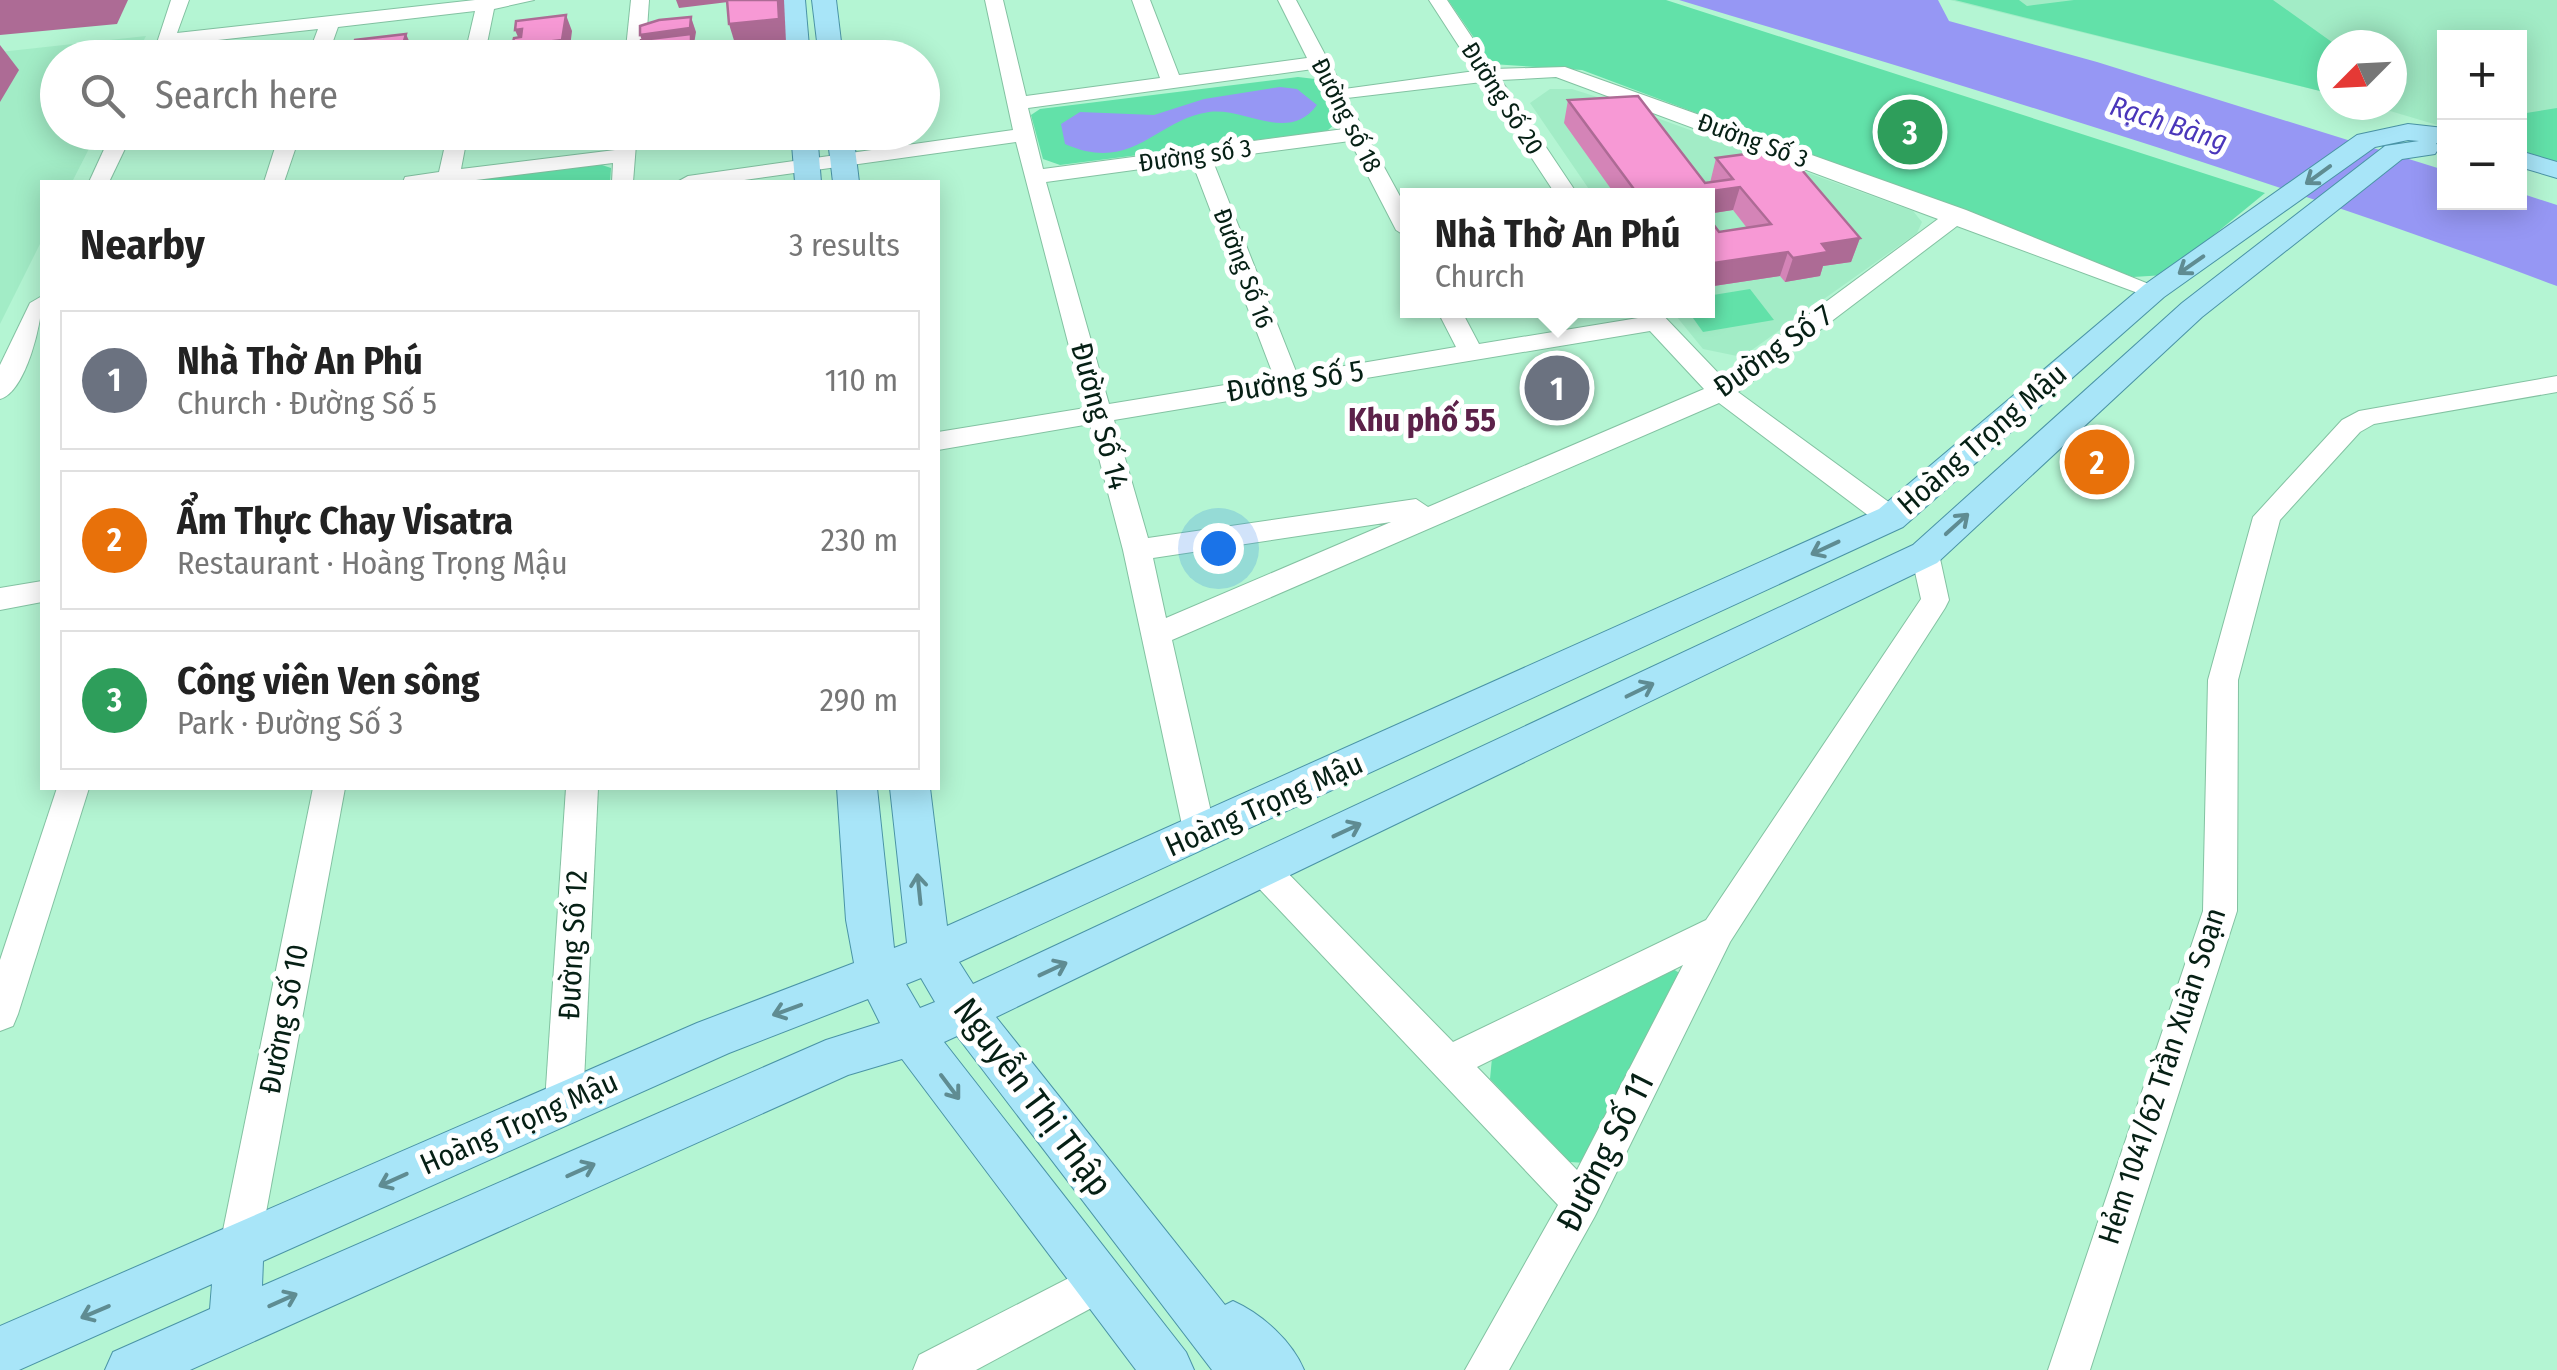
<!DOCTYPE html>
<meta charset="utf-8">
<style>
:root{--surface:#fff;--page:#f2f2f2;--text:#222;--muted:#767676;--line:#e0e0e0;--accent:#b45309}
body{margin:0;font-family:"Fira Sans Condensed",sans-serif;background:var(--page);color:var(--text)}
.controls{position:absolute;right:30px;top:30px;display:grid;overflow:hidden;border-radius:0px;box-shadow:0 5px 25px #0003}
.controls button{width:90px;height:90px;display:grid;place-items:center;padding:0;border:0;border-bottom:2px solid var(--line);background:var(--surface);color:var(--text);font:50px sans-serif}
.compass{position:absolute;left:2317px;top:30px;width:90px;height:90px;border-radius:50%;background:var(--surface);box-shadow:0 5px 25px #0003;rotate:246deg}
.you{position:absolute;left:1218px;top:548px;width:35px;height:35px;margin:-25px;border:8px solid #fff;border-radius:50%;background:#1a73e8;box-shadow:0 0 0 15px #1a73e833}
.badge{display:grid;place-items:center;width:65px;height:65px;border-radius:50%;background:var(--accent);color:#fff;font-size:32px;font-weight:700}
.pin{position:absolute;translate:-50% -50%;border:5px solid #fff;box-shadow:0 2px 10px #0006}
.popup{position:absolute;left:1400px;top:188px;width:315px;height:130px;box-sizing:border-box;display:grid;place-content:center;border-radius:0px;background:var(--surface);filter:drop-shadow(0 2px 8px #0005);font-size:32px;white-space:nowrap;color:var(--muted)}
.popup b{font-size:38px;color:var(--text)}
.popup::after{content:'';position:absolute;left:50%;top:100%;margin-left:-20px;border:20px solid transparent;border-top-color:var(--surface)}
.list{margin:0;padding:0;list-style:none}
h2{display:flex;justify-content:space-between;align-items:center;height:130px;margin:0;padding:0 40px;font-size:42px}
h2 small{font-size:32px;font-weight:400;color:var(--muted)}
.list li{display:grid;grid-template-columns:65px 1fr auto;gap:30px;align-items:center;box-sizing:border-box;height:140px;margin:0 20px 20px;padding:0 20px;border:2px solid var(--line);border-radius:0px}
.list b{display:block;font-size:38px;white-space:nowrap}
.list p{margin:0;font-size:32px;white-space:nowrap;color:var(--muted)}
.list em{font-size:32px;font-style:normal;color:var(--muted)}
.icon{flex:none;width:55px;height:55px;fill:none;stroke:currentColor;stroke-width:2;stroke-linecap:round;stroke-linejoin:round}
.map{position:relative;flex:none;width:2557px;height:1370px;overflow:hidden}
.search{position:absolute;background:var(--surface);box-shadow:0 5px 25px #0003;left:40px;top:40px;width:900px;height:110px;display:flex;align-items:center;gap:25px;box-sizing:border-box;padding:0 35px;border-radius:55px;color:var(--muted);font-size:38px}
.panel{position:absolute;background:var(--surface);box-shadow:0 5px 25px #0003;left:40px;top:180px;width:900px;height:610px;border-radius:0px}
.map>svg:first-child{display:block}
.built{fill:#a2ecc6}
.green{fill:#62e1a9}
.water{fill:#9697f4}
.lines{fill:none;stroke-linecap:round;stroke-linejoin:round}
.minor-casing{stroke:#83c2a2;stroke-width:2}
.major-casing{stroke:#4a94a6;stroke-width:2}
.minor{fill:#fff;fill-rule:evenodd}
.major{fill:#a8e5f8;fill-rule:evenodd}
.wall{fill:#d484b7}
.shaded-wall{fill:#ad6b95}
.building{fill:#f799d5;stroke:#ad6b95;stroke-width:2.5}
.oneway{stroke:#5f8c92}
.labels{text-anchor:middle;stroke-width:10;stroke-linejoin:round;paint-order:stroke}
.far-street-label{font-size:25px;fill:#062015;stroke:#fff}
.far-water-label{font-size:28px;font-style:italic;fill:#4a36ba;stroke:#fff}
.street-label{font-size:30px;fill:#062015;stroke:#fff}
.neighbourhood-label{font-size:32px;font-weight:bold;fill:#5c2149;stroke:#fff}
.near-street-label{font-size:35px;fill:#062015;stroke:#fff}
</style>
<div class="map">
<svg width="2557" height="1370" viewBox="0 0 2557 1370">
<rect width="100%" height="100%" fill="#b4f5d3"/>
<g class="built">
<path d="M1950,0H2557V162L2520,150V38H2444V127L2370,105H2392V45H2332V94Z"/>
<path d="M146,36L135,57L58,58V132L97,133L72,182H42V240L0,324V52Z"/>
<path d="M1550,89H1572L1613,102L1913,211L1922,222L1917,233L1742,357L1703,349L1672,311L1707,310V195H1593L1530,103Z"/>
</g>
<g class="green">
<path d="M1448,0H1666L2265,193L2165,275L2133,277L1582,70L1492,64Z"/>
<path d="M1955,0H2019L2027,6L2074,0H2273L2336,45H2332V94Z"/>
<path d="M1298,77L1315,79L1336,123L1327,131L1060,165L1043,159L1031,115L1040,109Z"/>
<path d="M2557,108V162L2520,150V114Z"/>
<path d="M596,163L611,168L610,182H451Z"/>
<path d="M1750,289L1774,320L1703,332L1688,311L1707,310V296Z"/>
<path d="M1673,969L1681,974L1586,1163L1570,1162L1490,1079L1492,1058Z"/>
</g>
<g class="water">
<path d="M1679,0H1938L1949,21L2097,62L2444,170V202H2520V193L2557,205V286C2269,178 1973,88 1679,0Z"/>
<path d="M1280,87L1297,89L1317,105C1288,144 1246,107 1209,112C1155,120 1133,174 1065,144L1061,124L1080,112L1154,115L1204,99Z"/>
</g>
<g class="lines">
<g class="minor-casing">
<g id="minor">
<path d="M171,0H189L177,33L475,0H534L494,9L484,58H464L475,11L338,27L327,58H307L318,29L173,45L168,58H152Z"/>
<path d="M631,0H649L645,58H625Z"/>
<path d="M985,0H1003L1026,96L1160,78L1132,0H1150L1179,75L1307,58L1278,0H1296L1337,77L1334,81H1320L1313,69L1028,108L1043,169L1344,129L1338,118L1341,114H1355L1407,209V237L1396,230L1350,141L1212,159L1297,374L1456,347L1437,310H1461L1479,344L1638,318L1632,310H1658L1723,378L1938,219L1556,77L1501,80L1578,195H1556L1482,82L1330,100L1327,96L1337,90L1475,71L1429,0H1447L1493,69L1565,67L1966,210L2166,291L2154,298L2146,296L1957,226L1738,392L1901,511L1905,518L1901,525H1881L1719,403L1172,640L1216,834L1211,844L1200,848L1189,844L1184,834L1123,550L1090,424L938,450V432L1085,408L1016,142L730,182H677L688,176L1013,130ZM1192,162L1274,377L1109,404L1046,182ZM1650,331L1704,389L1428,507L1416,499L1148,538L1114,420ZM1391,522L1166,618L1153,558Z"/>
<path d="M112,132H133L109,182H89Z"/>
<path d="M280,132H301L284,182H264Z"/>
<path d="M448,132H468L461,169L615,150L617,132H637L633,182H612L613,163L460,182H403L405,177L439,172Z"/>
<path d="M42,296C43,320 26,392 0,399V365L30,303Z"/>
<path d="M2557,376V392L2374,424L2360,432L2280,520L2238,680L2237,911L2090,1370H2048L2203,911L2208,680L2253,517L2342,420L2359,411Z"/>
<path d="M1925,544L1939,554L1949,600L1945,608L1730,942L1595,1216L1509,1370H1465L1558,1205L1251,880L1246,870L1251,860L1263,856L1275,860L1453,1042L1706,920L1921,599L1911,554ZM1683,965L1577,1170L1477,1067Z"/>
<path d="M42,581V602L0,610V588Z"/>
<path d="M57,788H89L18,1014L13,1026L0,1031V960Z"/>
<path d="M313,788H345L259,1250L253,1264L239,1270L225,1264L219,1250Z"/>
<path d="M566,788H598L583,1102L577,1115L564,1120L551,1115L545,1102Z"/>
<path d="M1098,1263L1112,1269L1118,1283L1112,1297L976,1370H913L919,1355Z"/>
</g>
</g>
<g class="major-casing">
<g id="major">
<path d="M781,0H805L810,58H786Z"/>
<path d="M812,0H836L843,58H819Z"/>
<path d="M2408,124L2444,128V144L2436,143L2439,148L2435,154L2402,159L2202,317L1937,563L996,1017L1225,1305L1233,1301C1262,1314 1292,1341 1304,1370H1212L957,1036L944,1042L1186,1352L1194,1370H1136L902,1059L848,1075L190,1370H105L113,1352L210,1309L212,1284L19,1370H0V1326L697,1023L854,963L846,920L837,788H877L894,948L907,943L890,788H930L947,926L1879,509L2144,285L2357,135ZM2408,140L2419,141L2385,146L2182,303L1913,545L973,984L959,962L1903,527L2164,297L2375,147ZM921,978L935,1002L920,1008L906,984ZM868,999L880,1023L826,1040L262,1286L263,1261L729,1053Z"/>
<path d="M791,132H817L821,182H795Z"/>
<path d="M827,132H853L859,182H833Z"/>
<path d="M2520,151L2557,162V178L2520,167Z"/>
</g>
</g>
<use href="#minor" class="minor"/>
<use href="#major" class="major"/>
</g>
<path class="wall" d="M1568,100L1705,183H1710L1716,158L1860,238L1851,262L1823,266L1820,276L1785,282L1780,276L1707,287V216L1719,232L1747,228L1733,210L1707,214V196H1616L1564,123Z"/>
<g class="shaded-wall">
<path d="M0,0H128L117,24L0,35Z"/>
<path d="M676,0H728V2L679,8Z"/>
<path d="M778,0H784L786,42L736,47L729,24Z"/>
<path d="M566,15L572,31L569,55L549,58H517L512,46L521,44L515,30Z"/>
<path d="M691,17L696,32L694,44L696,58H643L640,49H645L640,35Z"/>
<path d="M406,34L413,50L411,58H399Z"/>
<path d="M0,45L19,70L0,102Z"/>
<path d="M370,45L376,58H359L353,47Z"/>
<path d="M328,132H393V136L334,144Z"/>
<path d="M1740,187L1733,210L1707,214V196H1690L1691,194Z"/>
<path d="M1860,238L1851,262L1823,266L1820,276L1785,282L1793,258L1822,244Z"/>
<path d="M1788,252L1780,276L1707,287V264Z"/>
</g>
<g class="building">
<path d="M727,0H778L779,19L729,24Z"/>
<path d="M566,15L562,40L512,46L514,38L521,37L522,29L515,30L516,21Z"/>
<path d="M691,17L690,28L640,35V26L659,20Z"/>
<path d="M406,34L399,58H348L349,56L367,54L370,45L353,47L355,40Z"/>
<path d="M691,34V58H640L658,55V47L640,49L641,40Z"/>
<path d="M1638,96L1705,183L1733,179L1716,158L1784,149L1860,238L1822,244L1828,252L1793,258L1788,252L1707,264V216L1719,232L1771,224L1740,187L1691,194L1692,196H1639L1568,100Z"/>
</g>
<defs><path id="oneway-shaft" d="M-6 0H5M1.5-3L5.5 0L1.5 3" fill="none" stroke-width="1.6" stroke-linecap="round" stroke-linejoin="round" transform="scale(2.5)"/></defs>
<g class="oneway">
<use href="#oneway-shaft" transform="translate(2318 175) rotate(144)"/>
<use href="#oneway-shaft" transform="translate(2191 265) rotate(145)"/>
<use href="#oneway-shaft" transform="translate(1957 524) rotate(-42)"/>
<use href="#oneway-shaft" transform="translate(1825 548) rotate(155)"/>
<use href="#oneway-shaft" transform="translate(1640 690) rotate(-26)"/>
<use href="#oneway-shaft" transform="translate(1347 830) rotate(-25)"/>
<use href="#oneway-shaft" transform="translate(919 889) rotate(-96)"/>
<use href="#oneway-shaft" transform="translate(1053 969) rotate(-25)"/>
<use href="#oneway-shaft" transform="translate(787 1010) rotate(160)"/>
<use href="#oneway-shaft" transform="translate(950 1087) rotate(53)"/>
<use href="#oneway-shaft" transform="translate(581 1170) rotate(-24)"/>
<use href="#oneway-shaft" transform="translate(393 1180) rotate(156)"/>
<use href="#oneway-shaft" transform="translate(283 1300) rotate(-24)"/>
<use href="#oneway-shaft" transform="translate(95 1312) rotate(157)"/>
</g>
<g class="labels">
<g class="far-street-label">
<text transform="translate(1503 98) rotate(57)" y="9">Đường Số 20</text>
<text transform="translate(1347 115) rotate(63)" y="9">Đường số 18</text>
<text transform="translate(1753 140) rotate(20)" y="9">Đường Số 3</text>
<text transform="translate(1195 155) rotate(-8)" y="9">Đường số 3</text>
<text transform="translate(1244 268) rotate(69)" y="9">Đường Số 16</text>
</g>
<g class="far-water-label">
<text transform="translate(2169 123) rotate(18)" y="10">Rạch Bàng</text>
</g>
<g class="street-label">
<text transform="translate(1773 351) rotate(-35)" y="10">Đường Số 7</text>
<text transform="translate(1295 381) rotate(-9)" y="10">Đường Số 5</text>
<text transform="translate(1100 416) rotate(75)" y="10">Đường Số 14</text>
<text transform="translate(1982 439) rotate(-41)" y="10">Hoàng Trọng Mậu</text>
<text transform="translate(1264 805) rotate(-24)" y="10">Hoàng Trọng Mậu</text>
<text transform="translate(573 945) rotate(-87)" y="10">Đường Số 12</text>
<text transform="translate(284 1019) rotate(-79)" y="10">Đường Số 10</text>
<text transform="translate(2162 1076) rotate(-72)" y="10">Hẻm 1041/62 Trần Xuân Soạn</text>
<text transform="translate(519 1123) rotate(-24)" y="10">Hoàng Trọng Mậu</text>
</g>
<g class="neighbourhood-label">
<text x="1422" y="431">Khu phố 55</text>
</g>
<g class="near-street-label">
<text transform="translate(1033 1097) rotate(53)" y="12">Nguyễn Thị Thập</text>
<text transform="translate(1605 1152) rotate(-63)" y="12">Đường Số 11</text>
</g>
</g>
</svg>
<div class="controls">
<button>+</button>
<button>−</button>
</div>
<svg class="compass" viewBox="-18 -18 36 36"><path d="M0-13l5 13h-10z" fill="#e53935"/><path d="M0 13l5-13h-10z" fill="#767676"/></svg>
<div class="you"></div>
<div class="pin badge" style="left:1557px;top:388px;background:#6b7280">1</div>
<div class="popup"><b>Nhà Thờ An Phú</b>Church</div>
<div class="pin badge" style="left:2097px;top:462px;background:#e8710a">2</div>
<div class="pin badge" style="left:1910px;top:132px;background:#2e9e5b">3</div>
<div class="search"><svg class="icon" aria-label="search" viewBox="0 0 24 24"><circle cx="10" cy="10" r="6"/><path d="M15 15l6 6"/></svg>Search here</div>
<section class="panel">
<h2>Nearby<small>3 results</small></h2>
<ul class="list">
<li><span class="badge" style="background:#6b7280">1</span><div><b>Nhà Thờ An Phú</b><p>Church · Đường Số 5</p></div><em>110 m</em></li>
<li><span class="badge" style="background:#e8710a">2</span><div><b>Ẩm Thực Chay Visatra</b><p>Restaurant · Hoàng Trọng Mậu</p></div><em>230 m</em></li>
<li><span class="badge" style="background:#2e9e5b">3</span><div><b>Công viên Ven sông</b><p>Park · Đường Số 3</p></div><em>290 m</em></li>
</ul>
</section>
</div>
